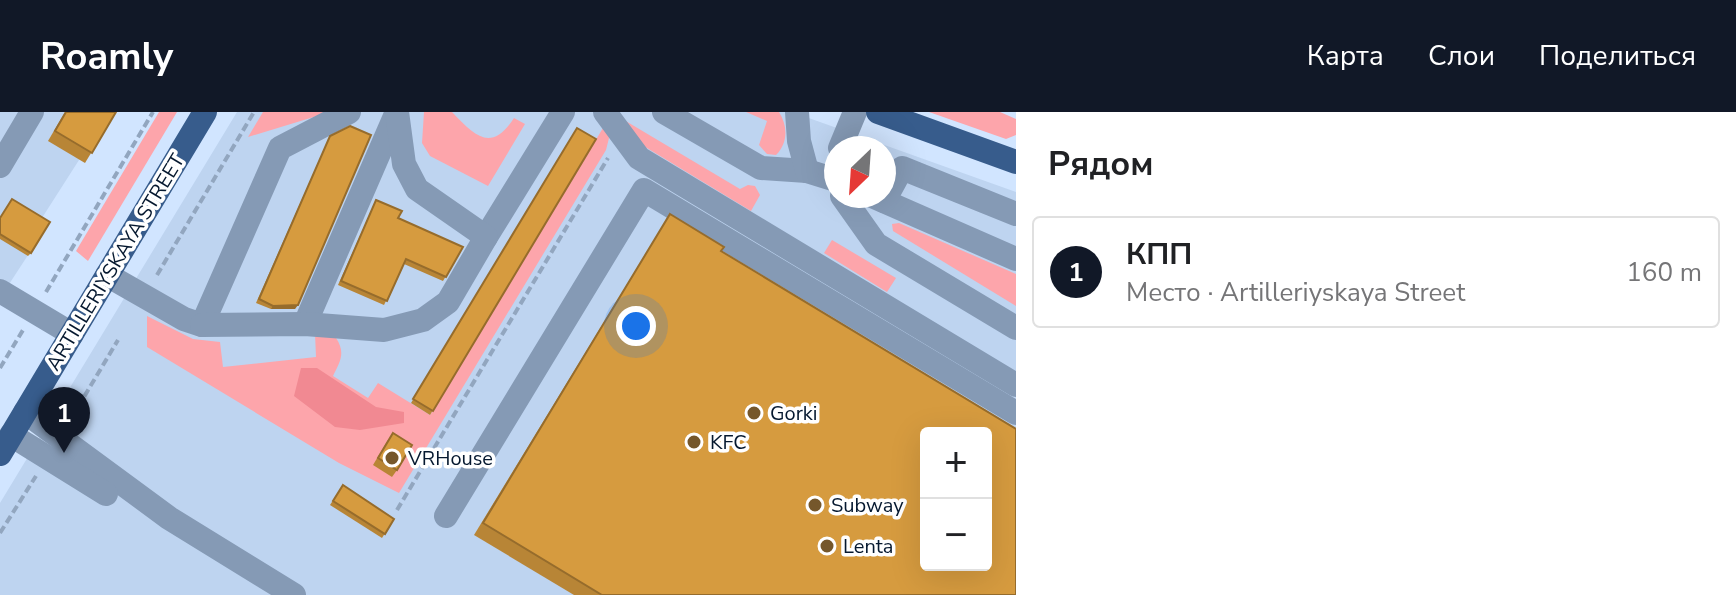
<!DOCTYPE html>
<html lang="ru">
<meta charset="utf-8">
<style>
:root{--surface:#fff;--page:#f6f6f6;--text:#202124;--muted:#757577;--line:#e0e0e0;--accent:#111827}
body{margin:0;font-family:"Nunito Sans",sans-serif;background:var(--page);color:var(--text)}
.controls{position:absolute;right:24px;bottom:24px;display:grid;overflow:hidden;border-radius:8px;box-shadow:0 8px 32px #0002}
.controls button{width:72px;height:72px;display:grid;place-items:center;padding:0;border:0;border-bottom:2px solid var(--line);background:var(--surface);color:var(--text);font:40px sans-serif}
.compass{position:absolute;left:824px;top:24px;width:72px;height:72px;border-radius:50%;background:var(--surface);box-shadow:0 8px 32px #0002;rotate:205deg}
.you{position:absolute;left:636px;top:214px;width:28px;height:28px;margin:-20px;border:6px solid #fff;border-radius:50%;background:#1a73e8;box-shadow:0 0 0 12px #1a73e833}
.badge{display:grid;place-items:center;width:52px;height:52px;border-radius:50%;background:var(--accent);color:#fff;font-size:26px;font-weight:700}
.pin{position:absolute;translate:-50% -66px;filter:drop-shadow(0 2px 4px #0008)}
.pin::after{content:'';position:absolute;top:42px;width:28px;height:24px;background:inherit;clip-path:polygon(0 0,100% 0,50% 100%)}
.list{margin:0;padding:0;list-style:none}
h2{display:flex;justify-content:space-between;align-items:center;height:104px;margin:0;padding:0 32px;font-size:34px}
h2 small{font-size:26px;font-weight:400;color:var(--muted)}
.list li{display:grid;grid-template-columns:52px 1fr auto;gap:24px;align-items:center;box-sizing:border-box;height:112px;margin:0 16px 16px;padding:0 16px;border:2px solid var(--line);border-radius:8px}
.list b{display:block;font-size:30px;white-space:nowrap}
.list p{margin:0;font-size:26px;white-space:nowrap;color:var(--muted)}
.list em{font-size:26px;font-style:normal;color:var(--muted)}
.map{position:relative;flex:none;width:1016px;height:483px;overflow:hidden}
header{display:flex;align-items:center;gap:48px;box-sizing:border-box;height:112px;padding:0 40px;background:var(--accent);color:#fff}
header strong{font-size:38px}
nav{display:flex;gap:44px;margin-inline-start:auto;font-size:28px}
main{display:flex}
aside{flex:1;background:var(--surface)}
.map>svg:first-child{display:block}
.built{fill:#bed4f0;fill-rule:evenodd}
.green{fill:#fda5ab}
.forest{fill:#f18992}
.lines{fill:none;stroke-linecap:round;stroke-linejoin:round}
.path{stroke:#92a6bf;stroke-width:4;stroke-dasharray:8 4;stroke-linecap:butt}
.minor{stroke:#859ab5;stroke-width:24}
.major{stroke:#375c8c;stroke-width:24}
.wall{fill:#b88536}
.shaded-wall{fill:#966c2c}
.building{fill:#d69b3f;stroke:#966c2c;stroke-width:2;fill-rule:evenodd}
.poi-dot{fill:#75572b;stroke:#fff;stroke-width:3}
.labels{text-anchor:middle;stroke-width:7;stroke-linejoin:round;paint-order:stroke}
.street-label{font-size:20px;fill:#05182f;stroke:#fff}
.poi-label{font-size:20px;fill:#05182f;stroke:#fff;text-anchor:start}
</style>
<header>
<strong>Roamly</strong>
<nav><a>Карта</a><a>Слои</a><a>Поделиться</a></nav>
</header>
<main>
<div class="map">
<svg width="1016" height="483" viewBox="0 0 1016 483">
<rect width="100%" height="100%" fill="#d1e5ff"/>
<g class="built">
<path d="M0,0H115L79,48L40,109L47,114L0,186Z"/>
<path d="M237,0H792L1016,80V483H0V391ZM836,36H884V84H836ZM926,321H986V453H926Z"/>
</g>
<g class="green">
<path d="M159,0H177L88,149L76,139Z"/>
<path d="M263,0H330L248,25Z"/>
<path d="M424,0H452C475,24 491,41 514,6L525,12L488,74L430,44L422,31Z"/>
<path d="M746,0H779C788,14 788,31 776,43L767,42L759,33L767,9Z"/>
<path d="M929,0H1000L1016,7V23L1006,27Z"/>
<path d="M624,8L740,77L748,73L755,74L760,83L751,99L642,33Z"/>
<path d="M606,11L609,26L606,38L399,381L339,351L147,235V204L193,227L220,230L223,255L316,245L315,221L336,226C346,241 340,250 333,264L368,286L378,271L430,303Z"/>
<path d="M899,111L1016,162V194L893,119L892,112Z"/>
<path d="M832,128L896,166L887,180L824,141Z"/>
</g>
<path class="forest" d="M301,256H317L376,295L404,300V311L360,318L335,315L294,284Z"/>
<g class="lines">
<g class="path">
<path d="M157,163L254,0"/>
<path d="M46,180L153,0"/>
<path d="M0,256L23,218"/>
<path d="M72,305L118,228"/>
<path d="M397,398L608,46"/>
<path d="M0,421L36,364"/>
</g>
<g class="minor">
<path d="M605,0L639,46L1016,273"/>
<path d="M664,0L761,56L807,59L836,68"/>
<path d="M797,0L799,29L807,59"/>
<path d="M840,36L855,0"/>
<path d="M0,54L32,0"/>
<path d="M842,84L876,132L1016,216"/>
<path d="M872,84L1016,147"/>
<path d="M884,89L902,56L1016,102"/>
<path d="M486,125L563,0"/>
<path d="M107,163L184,207L202,213L280,36L349,0"/>
<path d="M0,179L72,222"/>
<path d="M305,212L396,2"/>
<path d="M202,213L305,212L384,218L423,208L448,190L486,125L417,77L404,52L397,0"/>
<path d="M25,300L169,406L294,483"/>
<path d="M11,323L106,382"/>
<path d="M446,404L644,78L1016,301"/>
</g>
<g class="major">
<path d="M878,0L1016,50"/>
<path d="M0,342L205,0"/>
</g>
</g>
<g class="wall">
<path d="M65,0H116L85,51L48,29Z"/>
<path d="M577,16L596,27L430,303L411,291Z"/>
<path d="M330,24L295,197H271L256,191Z"/>
<path d="M376,88L398,106L463,135L443,169L404,152L384,193L338,173Z"/>
<path d="M670,102L721,139L1016,483H574L474,423Z"/>
<path d="M0,106L31,141L28,144L0,127Z"/>
<path d="M388,328L397,358L392,365L373,353Z"/>
<path d="M343,373L394,407L382,426L330,393Z"/>
</g>
<path class="shaded-wall" d="M298,193L295,197H271L273,194Z"/>
<g class="building">
<path d="M66,0H116L92,41L55,19Z"/>
<path d="M350,14L371,23L298,193L273,194L259,187L330,24Z"/>
<path d="M577,16L596,27L433,299L413,287Z"/>
<path d="M12,87L50,110L31,141L0,122V106Z"/>
<path d="M376,88L402,99L398,106L463,135L446,165L406,147L387,189L341,169Z"/>
<path d="M670,102L724,135L721,139L1016,317V483H602L483,411ZM926,321H986V453H926Z"/>
<path d="M393,321L412,333L397,358L378,346Z"/>
<path d="M343,373L394,407L385,422L333,389Z"/>
</g>
<g class="poi-dot">
<circle cx="754" cy="301" r="8"/>
<circle cx="694" cy="330" r="8"/>
<circle cx="392" cy="346" r="8"/>
<circle cx="815" cy="393" r="8"/>
<circle cx="827" cy="434" r="8"/>
</g>
<g class="labels">
<g class="street-label">
<text transform="translate(115 150) rotate(-59)" y="7">ARTILLERIYSKAYA STREET</text>
</g>
<g class="poi-label">
<text x="770" y="308">Gorki</text>
<text x="710" y="337">KFC</text>
<text x="408" y="353">VRHouse</text>
<text x="831" y="400">Subway</text>
<text x="843" y="441">Lenta</text>
</g>
</g>
</svg>
<div class="controls">
<button>+</button>
<button>−</button>
</div>
<svg class="compass" viewBox="-18 -18 36 36"><path d="M0-13l5 13h-10z" fill="#e53935"/><path d="M0 13l5-13h-10z" fill="#757577"/></svg>
<div class="you"></div>
<div class="pin badge" style="left:64px;top:341px">1</div>
</div>
<aside>
<h2>Рядом<small></small></h2>
<ul class="list">
<li><span class="badge">1</span><div><b>КПП</b><p>Место · Artilleriyskaya Street</p></div><em>160 m</em></li>
</ul>
</aside>
</main>
